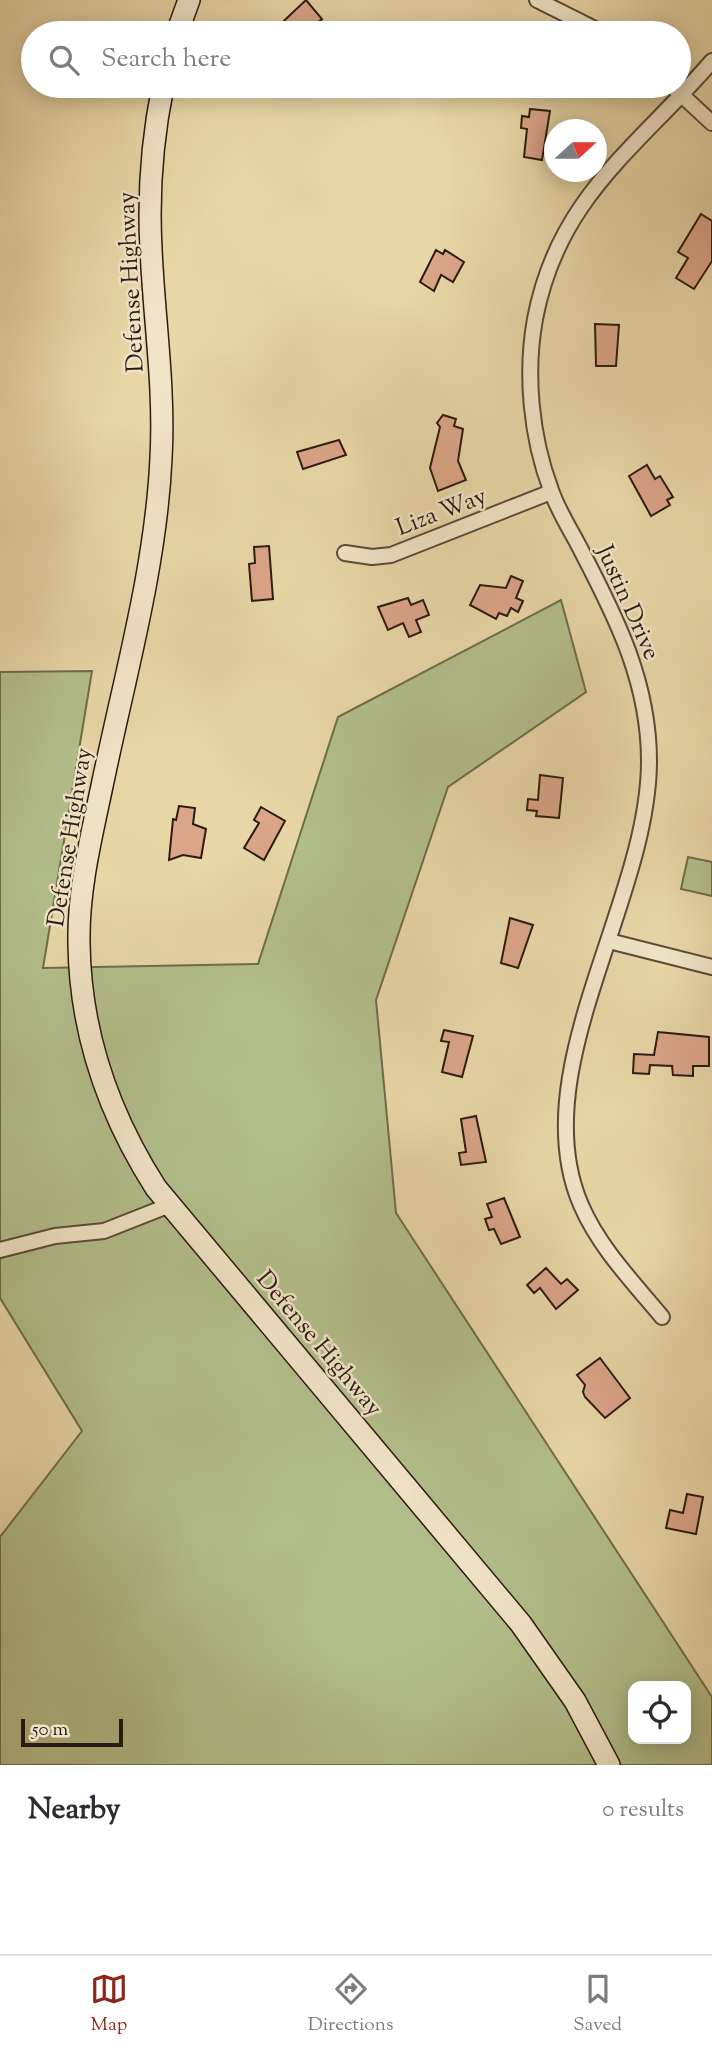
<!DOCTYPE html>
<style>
:root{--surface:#fff;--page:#f2f2f3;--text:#2b2b33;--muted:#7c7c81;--line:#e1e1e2;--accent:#8f2418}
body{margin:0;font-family:"Sorts Mill Goudy",serif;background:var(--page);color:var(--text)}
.controls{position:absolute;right:21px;bottom:21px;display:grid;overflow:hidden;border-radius:14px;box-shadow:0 4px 18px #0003}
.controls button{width:63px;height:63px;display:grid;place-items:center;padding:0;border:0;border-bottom:2px solid var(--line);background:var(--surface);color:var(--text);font:35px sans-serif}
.compass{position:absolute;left:544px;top:119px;width:63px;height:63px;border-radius:50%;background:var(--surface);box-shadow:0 4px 18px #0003;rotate:69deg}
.scale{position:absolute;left:21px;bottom:18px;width:102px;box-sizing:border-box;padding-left:7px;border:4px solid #2c1b12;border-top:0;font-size:19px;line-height:24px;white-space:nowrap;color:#2c1b12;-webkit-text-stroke:5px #f0e4c6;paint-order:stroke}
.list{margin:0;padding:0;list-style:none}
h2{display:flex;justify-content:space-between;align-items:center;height:91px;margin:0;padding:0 28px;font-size:30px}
h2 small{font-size:23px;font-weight:400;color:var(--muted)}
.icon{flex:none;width:38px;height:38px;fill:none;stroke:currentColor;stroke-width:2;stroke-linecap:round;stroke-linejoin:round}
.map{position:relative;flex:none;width:712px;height:1765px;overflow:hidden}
.search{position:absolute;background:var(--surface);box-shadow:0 4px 18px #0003;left:21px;right:21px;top:21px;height:77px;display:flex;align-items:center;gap:18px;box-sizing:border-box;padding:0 24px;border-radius:38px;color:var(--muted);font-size:26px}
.sheet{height:189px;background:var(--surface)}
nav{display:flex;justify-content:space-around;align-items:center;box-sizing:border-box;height:98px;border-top:2px solid var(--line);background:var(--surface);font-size:19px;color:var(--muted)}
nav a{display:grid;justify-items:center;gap:4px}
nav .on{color:var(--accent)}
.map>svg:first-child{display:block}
.green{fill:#b2be8a;stroke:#6f6c4e;stroke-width:2;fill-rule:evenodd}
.building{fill:#dba588;stroke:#2c1b12;stroke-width:2}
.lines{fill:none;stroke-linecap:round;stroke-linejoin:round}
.street-casing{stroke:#5b4a37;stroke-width:18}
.secondary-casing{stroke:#2c1b12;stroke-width:24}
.street{stroke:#f0e4c6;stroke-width:14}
.secondary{stroke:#f0e4c6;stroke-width:21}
.labels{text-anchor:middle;stroke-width:5;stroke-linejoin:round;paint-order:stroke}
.street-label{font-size:24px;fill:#2c1b12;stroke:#f0e4c6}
</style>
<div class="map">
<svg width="712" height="1765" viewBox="0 0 712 1765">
<rect width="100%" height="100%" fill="#e8d6a7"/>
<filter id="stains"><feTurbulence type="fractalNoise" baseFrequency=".00286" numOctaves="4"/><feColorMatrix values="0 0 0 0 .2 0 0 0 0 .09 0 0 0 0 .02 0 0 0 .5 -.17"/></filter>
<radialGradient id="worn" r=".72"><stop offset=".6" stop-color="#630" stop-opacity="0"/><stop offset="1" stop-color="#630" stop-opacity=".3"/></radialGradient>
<g class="green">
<path d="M561,600L586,692L448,787L376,1000L396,1213L712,1697V1765H0V1537L82,1431L0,1298V672L92,671L43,968L258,964L338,717ZM633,1686H686V1739H633Z"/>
<path d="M688,857L712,862V896L681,889Z"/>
</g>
<g class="building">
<path d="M306,0L322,19L305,33H271Z"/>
<path d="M530,109L550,111L542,160L524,157L527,129L521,128L522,116L529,117Z"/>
<path d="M701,214L712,221V261L694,289L676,278L688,258L678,252Z"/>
<path d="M436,250L443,254L445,250L464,262L453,282L441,275L434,291L420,282Z"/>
<path d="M595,324L619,325L616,366H596Z"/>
<path d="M443,415L456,419L454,426L463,429L458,461L466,480L438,491L430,468L440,427L437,423Z"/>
<path d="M339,440L346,455L303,469L297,452Z"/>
<path d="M647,465L655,479L660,476L673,497L667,500L670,505L651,516L629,476Z"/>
<path d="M269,546L273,599L252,601L249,564L255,563L254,547Z"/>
<path d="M511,576L523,581L516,598L523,601L518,612L511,608L507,616L499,613L496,619L470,605L480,585L506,588Z"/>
<path d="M408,598L411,605L423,600L429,615L416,620L421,632L409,637L403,623L388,630L378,607Z"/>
<path d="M540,775L563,778L559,818L536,816L537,811L527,810L528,799L538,800Z"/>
<path d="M179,806L195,808L193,824L206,829L201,858L183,855L169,860L173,819L176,820Z"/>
<path d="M261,807L285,821L264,860L244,848L259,823L254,820Z"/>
<path d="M510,918L533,925L518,968L501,963Z"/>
<path d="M444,1030L473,1036L462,1077L442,1072L449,1042L441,1041Z"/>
<path d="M658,1032L709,1037V1066H693V1076L673,1075L672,1066L650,1065L649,1074L633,1073L634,1054L654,1055Z"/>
<path d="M476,1116L486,1162L461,1165L459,1153L466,1152L461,1119Z"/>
<path d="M504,1198L520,1237L501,1244L494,1229L489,1230L485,1219L492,1217L487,1204Z"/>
<path d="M546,1268L561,1284L567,1279L578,1290L556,1309L540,1288L534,1293L527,1285Z"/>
<path d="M600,1358L630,1398L605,1418L585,1397L583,1392L585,1385L577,1375Z"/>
<path d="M687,1494L703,1497L696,1534L666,1528L670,1510L683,1513Z"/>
</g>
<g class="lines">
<g class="street-casing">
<g id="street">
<path d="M537,0L603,33"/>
<path d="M672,86L712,123"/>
<path d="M345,553L372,557L391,555L551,492"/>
<path d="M609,941L712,967"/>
<path d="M0,1250L55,1236L104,1231L170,1205"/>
<path d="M662,1317C633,1282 599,1247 581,1205C523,1071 649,902 649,761C649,683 617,619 582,552C572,532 558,511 551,490C531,437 525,374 535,319C558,197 637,148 712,61"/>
</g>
</g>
<g class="secondary-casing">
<g id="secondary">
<path d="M177,33L189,0"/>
<path d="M163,86C152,140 148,194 151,249C154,319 165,388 161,458C156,568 124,679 102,786C91,838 78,890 79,943C80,1031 108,1113 156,1188L521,1624L575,1701L609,1765"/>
</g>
</g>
<use href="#street" class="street"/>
<use href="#secondary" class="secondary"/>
</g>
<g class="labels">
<g class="street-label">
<text transform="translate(130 282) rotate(-93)" y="8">Defense Highway</text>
<text transform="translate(441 511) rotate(-21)" y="8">Liza Way</text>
<text transform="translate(629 602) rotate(66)" y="8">Justin Drive</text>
<text transform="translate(69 837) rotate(-81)" y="8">Defense Highway</text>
<text transform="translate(320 1343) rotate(50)" y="8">Defense Highway</text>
</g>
</g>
<rect width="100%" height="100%" filter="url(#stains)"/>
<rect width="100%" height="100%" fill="url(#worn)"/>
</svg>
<div class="controls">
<button><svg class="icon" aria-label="locate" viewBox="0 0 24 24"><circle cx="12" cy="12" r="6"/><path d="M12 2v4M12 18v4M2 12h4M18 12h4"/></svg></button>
</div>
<svg class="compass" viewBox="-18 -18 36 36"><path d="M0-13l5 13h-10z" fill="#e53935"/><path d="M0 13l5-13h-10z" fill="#7c7c81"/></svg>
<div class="scale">50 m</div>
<div class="search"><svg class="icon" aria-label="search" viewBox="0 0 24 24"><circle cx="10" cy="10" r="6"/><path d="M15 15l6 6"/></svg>Search here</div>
</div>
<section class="sheet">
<h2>Nearby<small>0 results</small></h2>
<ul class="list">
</ul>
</section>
<nav>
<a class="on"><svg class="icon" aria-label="map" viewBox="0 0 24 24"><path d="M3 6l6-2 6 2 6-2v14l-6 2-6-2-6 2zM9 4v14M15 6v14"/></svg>Map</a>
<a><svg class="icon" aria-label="directions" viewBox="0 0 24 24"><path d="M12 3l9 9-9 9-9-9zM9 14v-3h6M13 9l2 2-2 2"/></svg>Directions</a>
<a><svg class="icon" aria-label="saved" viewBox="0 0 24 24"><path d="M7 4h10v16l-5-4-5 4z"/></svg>Saved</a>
</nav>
